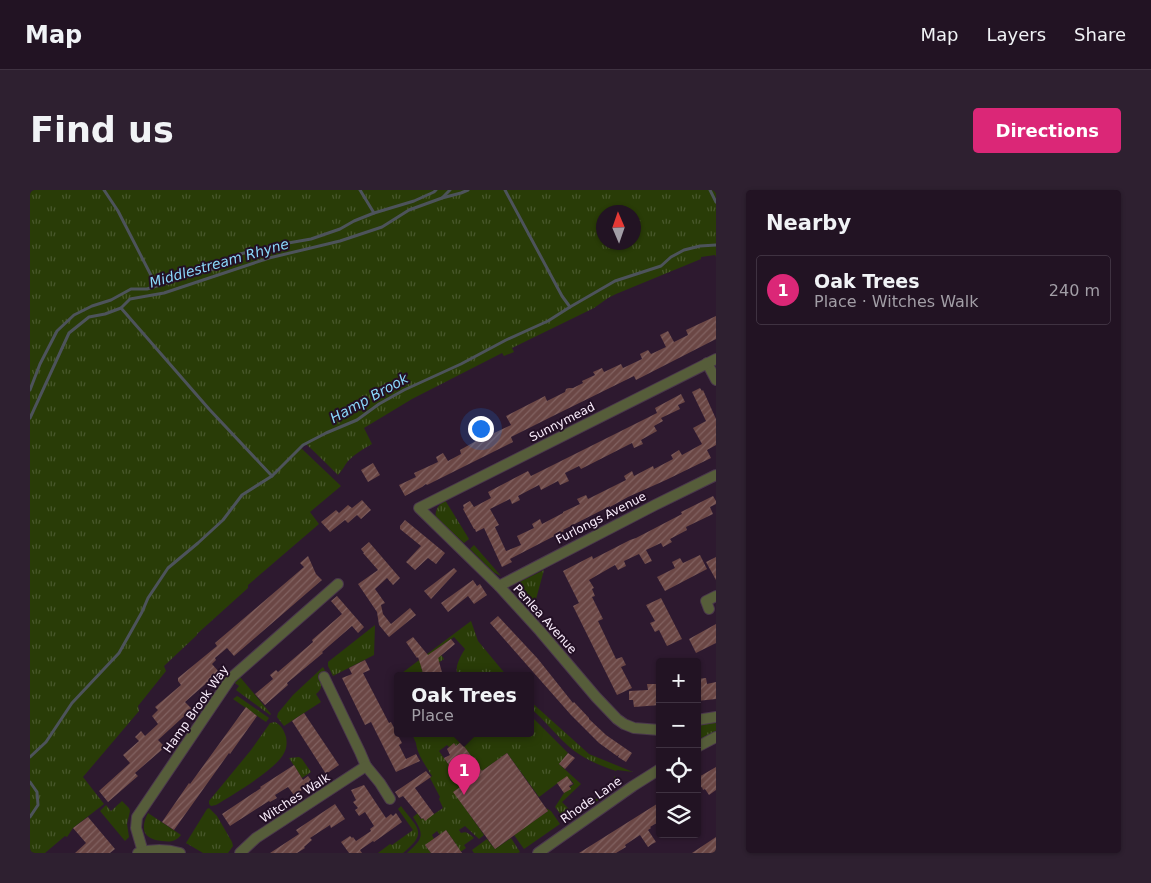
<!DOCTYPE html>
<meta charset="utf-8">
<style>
:root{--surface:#221323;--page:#2e2030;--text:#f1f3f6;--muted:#a29ea6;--line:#3f3241;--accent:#db2777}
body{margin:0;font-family:"DejaVu Sans",sans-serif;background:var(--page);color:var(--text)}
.controls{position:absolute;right:15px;bottom:15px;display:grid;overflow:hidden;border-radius:5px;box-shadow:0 1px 4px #0004}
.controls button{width:45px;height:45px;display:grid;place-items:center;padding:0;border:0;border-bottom:1px solid var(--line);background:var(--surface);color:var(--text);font:25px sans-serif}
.compass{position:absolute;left:566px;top:15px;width:45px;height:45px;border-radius:50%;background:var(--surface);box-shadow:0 1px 4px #0004;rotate:358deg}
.you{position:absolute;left:450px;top:238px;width:18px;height:18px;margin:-12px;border:4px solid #fff;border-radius:50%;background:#1a73e8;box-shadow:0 0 0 8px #1a73e833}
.badge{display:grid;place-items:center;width:32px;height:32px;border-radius:50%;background:var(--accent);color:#fff;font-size:16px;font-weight:700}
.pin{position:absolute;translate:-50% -41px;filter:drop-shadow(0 1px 2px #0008)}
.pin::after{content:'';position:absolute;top:26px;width:18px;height:15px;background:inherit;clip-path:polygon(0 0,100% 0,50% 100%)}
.popup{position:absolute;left:364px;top:482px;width:140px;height:65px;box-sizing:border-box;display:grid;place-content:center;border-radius:5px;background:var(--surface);filter:drop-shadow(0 1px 4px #0005);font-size:16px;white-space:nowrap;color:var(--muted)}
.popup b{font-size:19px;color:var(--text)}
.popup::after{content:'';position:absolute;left:50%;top:100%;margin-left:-10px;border:10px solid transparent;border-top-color:var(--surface)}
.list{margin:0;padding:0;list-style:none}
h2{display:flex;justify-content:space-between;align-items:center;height:65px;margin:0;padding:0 20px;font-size:21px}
h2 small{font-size:16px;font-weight:400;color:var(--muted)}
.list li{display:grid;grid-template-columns:32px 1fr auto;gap:15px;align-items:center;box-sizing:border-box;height:70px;margin:0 10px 10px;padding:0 10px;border:1px solid var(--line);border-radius:5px}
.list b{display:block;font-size:19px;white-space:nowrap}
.list p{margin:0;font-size:16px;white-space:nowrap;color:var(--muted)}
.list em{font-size:16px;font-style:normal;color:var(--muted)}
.icon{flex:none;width:28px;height:28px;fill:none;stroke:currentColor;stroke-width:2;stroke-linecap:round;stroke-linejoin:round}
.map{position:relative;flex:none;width:686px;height:663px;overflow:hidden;border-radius:5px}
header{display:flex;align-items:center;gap:30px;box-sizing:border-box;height:70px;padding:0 25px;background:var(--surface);border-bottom:1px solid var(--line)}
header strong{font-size:24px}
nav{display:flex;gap:28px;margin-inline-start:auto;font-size:18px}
.intro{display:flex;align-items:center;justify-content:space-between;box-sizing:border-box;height:120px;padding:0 30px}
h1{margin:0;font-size:35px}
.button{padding:12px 22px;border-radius:5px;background:var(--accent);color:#fff;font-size:18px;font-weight:700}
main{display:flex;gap:30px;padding:0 30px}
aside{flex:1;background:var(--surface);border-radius:5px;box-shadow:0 1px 4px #0004}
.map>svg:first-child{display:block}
.grass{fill:url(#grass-tufts);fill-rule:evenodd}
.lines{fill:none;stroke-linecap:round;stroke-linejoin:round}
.stream{stroke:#4d535b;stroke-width:3}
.building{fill:url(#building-hatch)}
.minor-casing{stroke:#4a374c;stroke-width:12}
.minor{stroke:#565d3a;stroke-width:10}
.labels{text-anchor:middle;stroke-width:4;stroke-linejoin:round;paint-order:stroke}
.street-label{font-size:12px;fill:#fbeefd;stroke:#231025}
.water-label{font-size:14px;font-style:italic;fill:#8ad8fa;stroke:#231025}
</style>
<header>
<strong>Map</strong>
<nav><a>Map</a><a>Layers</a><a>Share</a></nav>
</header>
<div class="intro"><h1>Find us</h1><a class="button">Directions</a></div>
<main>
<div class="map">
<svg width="686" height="663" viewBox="0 0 686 663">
<defs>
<pattern id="grass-tufts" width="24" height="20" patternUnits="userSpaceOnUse" patternTransform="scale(1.25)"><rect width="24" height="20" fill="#293c07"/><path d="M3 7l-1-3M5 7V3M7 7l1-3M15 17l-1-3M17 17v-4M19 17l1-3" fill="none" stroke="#49582c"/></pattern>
<pattern id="building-hatch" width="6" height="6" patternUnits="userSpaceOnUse" patternTransform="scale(1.25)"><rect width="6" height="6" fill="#6b4745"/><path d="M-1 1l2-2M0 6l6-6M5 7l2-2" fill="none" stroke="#816261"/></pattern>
</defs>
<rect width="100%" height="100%" fill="#2d192f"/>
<g class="grass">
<path d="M0,0H686V67L685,65L671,67V69L586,104L578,108L564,118L482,158L484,162L474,166L472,163L382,209L334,238L342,254C333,259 325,264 318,271C314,276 312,281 308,285C297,274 287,264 276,254L271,258L311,296L280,322L289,334L218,395V398L167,444V445L134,476L136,481L108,516L109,521L53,587L74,614L43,638L37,647L35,646L15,663H0ZM574,22H604V52H574Z"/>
<path d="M415,310L439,349L434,353L406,328C404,321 409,314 415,310Z"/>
<path d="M444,355L471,386L463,382L440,359Z"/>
<path d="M514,380L503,420L486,400L489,392Z"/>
<path d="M441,431L448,451L477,486H428C424,477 430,467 435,459L424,447L407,459L414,469L408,473L391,476L394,486H368Z"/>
<path d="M345,435L344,465L303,486L298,476V472Z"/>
<path d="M293,477L297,484L289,487C292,495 293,498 286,504L291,512L254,536L247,527L248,523L263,505Z"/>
<path d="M210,487L241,524L240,525L206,500L209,496L205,493Z"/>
<path d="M207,506L209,507L239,528L236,532L203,509Z"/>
<path d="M500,511L559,564L603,582L587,580L586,581C571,576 556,570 543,560C528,548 516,531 500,518Z"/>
<path d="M500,525L538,563L529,574L551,594L532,612L544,624L584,597V586L586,588L587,597L546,626L535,630L525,617L534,603L540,599V597L544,594L540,589L536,592L533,589L509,607L477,563L445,586L449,578L431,552L426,556L424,554L419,557L417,555L409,561L430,591L436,593L424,602L454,645L449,649L435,636L429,640L431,643C437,641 439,644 444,648L434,655L436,658L429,663L428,657L416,640L410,645L407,641L402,645L404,649L395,655L401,663H377C393,649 395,645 383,627L389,622L390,624L389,626L391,629L393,628L395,630L413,618L409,609L410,607L400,588L402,586C396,576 387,564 386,553L382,544H500Z"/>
<path d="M686,529V541L667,551V533Z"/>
<path d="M245,532C251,535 254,540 256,547C257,552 257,558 254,563C247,579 202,605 186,615L181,616L179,614V611L221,560L238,536L240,533Z"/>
<path d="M269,567L272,569L281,582L272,588L259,568Z"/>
<path d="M92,611L99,618L100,621L97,634L99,647L95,651L70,621L76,615L81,621Z"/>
<path d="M371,616C387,638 399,642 373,663H348L360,654L362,655L383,640L368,619Z"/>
<path d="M179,618L187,626L202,652L203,656L198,663H173L156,653L177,619Z"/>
<path d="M516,618L521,621L530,634L494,659L484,645L518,621Z"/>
<path d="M118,623L151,645C145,652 140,652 132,651C113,649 110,639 118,623Z"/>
<path d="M481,648L490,662L488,663H444L442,660L457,649L465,659Z"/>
</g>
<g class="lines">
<g class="stream">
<path d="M74,0L88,21L126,95"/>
<path d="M330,0L344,23"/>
<path d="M475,0L532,106L540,117"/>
<path d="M680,0L686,12"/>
<path d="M412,8L420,0"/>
<path d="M91,118L179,219L242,286"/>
<path d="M0,200L10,174L27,141L44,125L62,116L81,110L101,99H117L196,75L210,64L247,55L281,49L310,39L324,31L344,23L384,11L404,2L406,0"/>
<path d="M0,228L39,143L59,127L75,124L91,118L100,109L134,103L239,68L310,51L352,37L379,20L412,8L431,3L438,0"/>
<path d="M0,567L16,552L42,513L89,463L112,422L118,408L138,378L168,353L193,330L212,305L242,286L273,255L296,243L327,230L349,214L374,200L431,174L476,150L518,131L540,117L585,91L631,76L641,67L654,60L670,56L686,55"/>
<path d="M0,592L7,602L8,615L0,627"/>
</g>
</g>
<g class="building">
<path d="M686,126V149L606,190L604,186L527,224L481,247L483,252L397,295L396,294L392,297L375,306L369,295L386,287L384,283L408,272L406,267L413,263L418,271L431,264L430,260L453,247L452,244L460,239L462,244L481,235L476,226L515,206L517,211L535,202L536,199L539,198H543L553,193L552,191L565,185L563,182L572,178L574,182L591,174L593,178L612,169L610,164L618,160L621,164L636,157L630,145L638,141L644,152L658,145L656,140Z"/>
<path d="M670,198L672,201L673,200L686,229V255L677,260L681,268L636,290L598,307L580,317V316L533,340L534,341L480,369L482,372L472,377L454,338L446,342L445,339H444L433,319L434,318L433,315L440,311L444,317L461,308L458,302L498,281L501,286L627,223L625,218L651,204L655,212L648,215L650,219L631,228L633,231L624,236L627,241L611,250L613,254L604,258L602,253L551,279L549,276L535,283L539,291L530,295L528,291L511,300L509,295L488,306L490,310L482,314L480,309L460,319L469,335L465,337L476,361L491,355L487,346L504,338L502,334L510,329L512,334L533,323V322L550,314L547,309L556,305L558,309L596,290L594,286L602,281L604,286L623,276L624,279L643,269L641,265L649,260L652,265L672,254L663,238L676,231L662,202Z"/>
<path d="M343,273L350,285L338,292L331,280Z"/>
<path d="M683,306L686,311V314L680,317L683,324L656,337L657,340L640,349L642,352L633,357L631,353L616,360L622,371L615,374L609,364L594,371L596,376L588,380L585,375L559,390L564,398L562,399L565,406L562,407L573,429L568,431L586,469L592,467L596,475L591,477L602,498L587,505L543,416L549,413L533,381L562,366L563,369L600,350L606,348L652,324L651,322Z"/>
<path d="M332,310L341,320L331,329L327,325L318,333L315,330L300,342L291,332L306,320L309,323L318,315L322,318Z"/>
<path d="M375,330L415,363L406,374L398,368L385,380L376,372L391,356L370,339V336Z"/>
<path d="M339,352L370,388L363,395L357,388L345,399L355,413L351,415L353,424L361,434L380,418L386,425L359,447L349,435L347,422L328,394L348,380L333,363H334L331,359Z"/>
<path d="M670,365L677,379L635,401L627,387L645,378L642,372L650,368L653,373Z"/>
<path d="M278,366L286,384L292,390L204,466L197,458L185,468L186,470L182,474L189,482L155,512L162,519L128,550L135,557L105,583L108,586L78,612L69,601L100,573L93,565L109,551L105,547L111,541L115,546L128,534L122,526L128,520L125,517L151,495L148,491V488L187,456L185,453L274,377L270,373Z"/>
<path d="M686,367V390L676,372Z"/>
<path d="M424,378L427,381L401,409L394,401Z"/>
<path d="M443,390L447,396L450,394L457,405L444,414L438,406L418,422L411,413Z"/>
<path d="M307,406L334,437L328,443L322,436L292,462L293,463L257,493L258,495L235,515L225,504L243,489L240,485L246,480L248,482L283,452L282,450L312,424L301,411Z"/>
<path d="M631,408L652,449L637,456L629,440L625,442L620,433L625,431L616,415Z"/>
<path d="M468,426L508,469L543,513L544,512L559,528V529L576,545L602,563L596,572L588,567L589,565L587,566L569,553L541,525L460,433Z"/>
<path d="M686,434V453L666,463L659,449Z"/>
<path d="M383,447L398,465L421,449L425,454L408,468L413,486H394L388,467L387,468L376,452Z"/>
<path d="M335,470L340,480L333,483L359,533L361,532L372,553L369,555L376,569L386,564L390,571L366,582L341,532L335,535L312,488L322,484L319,478Z"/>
<path d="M676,488L677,494L686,492V509L667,511V489Z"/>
<path d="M617,494H627V503H630V515L604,517L603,510H599V501L618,500Z"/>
<path d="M216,517L227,526L200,564L199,563L144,640L132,632L159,593L160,594Z"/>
<path d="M274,523L309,575L296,584L262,531Z"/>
<path d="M431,552L452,581L477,563L518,621L465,659L423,602L433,595L414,568L420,565L417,559L424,553L426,556Z"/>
<path d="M538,563L545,568L535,579L529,574Z"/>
<path d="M264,575L273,590L278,586L283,593L264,605L258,597L245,605L247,608L240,612L239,611L200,636L192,624L231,598L230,597Z"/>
<path d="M686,577V600L679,605L675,599L673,600L672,597L667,600V588Z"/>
<path d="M396,581L401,587L385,598L404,624L395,631L393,628L392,629L373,606L369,608L365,602Z"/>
<path d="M537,586L543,594L539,596L541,599L534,603L527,593Z"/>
<path d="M334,595L356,628L361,624L363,626L366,623L372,632L344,652L343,651L330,660L332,663H319L311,652L320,646L322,648L323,647L326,651L341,641L340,639L344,636L335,622L329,626L325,620L328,618L323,612L326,610L321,600Z"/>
<path d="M630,612V631L620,637L621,638L618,640L626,652L622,654L618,657L610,645L595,655L596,657L586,663H549Z"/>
<path d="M305,614L315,629L301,638L300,635L280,648L282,650L274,657L275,658L267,663H240L269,644L266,640Z"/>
<path d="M58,627L85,659L80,663H45L56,653L43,638Z"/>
<path d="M416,640L423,650L432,663H401L395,655Z"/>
<path d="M686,647V663H662Z"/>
</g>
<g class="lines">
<g class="minor-casing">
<g id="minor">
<path d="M677,173L686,190"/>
<path d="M469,396L625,315L686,285"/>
<path d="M679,419L676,411L686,406"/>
<path d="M294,487L330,562L336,576L350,593L360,609"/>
<path d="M667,530L686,527"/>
<path d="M630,540L604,538L594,534L587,529L566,507L510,441L469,396L389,318L686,169"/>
<path d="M667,557L686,547"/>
<path d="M113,662L106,638L107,627L201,488L308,394"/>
<path d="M108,663C123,659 136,659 150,663"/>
<path d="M210,663L226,648L336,576"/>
<path d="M508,663L603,596L630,579"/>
</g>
</g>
<use href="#minor" class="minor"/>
</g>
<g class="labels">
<g class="street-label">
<text transform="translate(532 232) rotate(-27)" y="4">Sunnymead</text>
<text transform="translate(571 328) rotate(-27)" y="4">Furlongs Avenue</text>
<text transform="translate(515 429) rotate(48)" y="4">Penlea Avenue</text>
<text transform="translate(166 519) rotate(-55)" y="4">Hamp Brook Way</text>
<text transform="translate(265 608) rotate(-33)" y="4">Witches Walk</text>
<text transform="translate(561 610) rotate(-35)" y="4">Rhode Lane</text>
</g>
<g class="water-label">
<text transform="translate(189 73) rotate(-16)" y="5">Middlestream Rhyne</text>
<text transform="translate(339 208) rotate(-29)" y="5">Hamp Brook</text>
</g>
</g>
</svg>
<div class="controls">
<button>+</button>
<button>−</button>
<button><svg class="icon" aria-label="locate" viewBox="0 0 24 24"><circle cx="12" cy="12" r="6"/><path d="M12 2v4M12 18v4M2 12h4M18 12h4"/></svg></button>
<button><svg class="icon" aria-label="layers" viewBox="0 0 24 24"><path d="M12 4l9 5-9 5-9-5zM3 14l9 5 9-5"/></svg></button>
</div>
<svg class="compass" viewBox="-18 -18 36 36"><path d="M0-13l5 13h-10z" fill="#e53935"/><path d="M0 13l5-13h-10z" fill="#a29ea6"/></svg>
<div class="you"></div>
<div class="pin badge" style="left:434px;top:605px">1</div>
<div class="popup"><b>Oak Trees</b>Place</div>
</div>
<aside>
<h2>Nearby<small></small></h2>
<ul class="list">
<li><span class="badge">1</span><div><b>Oak Trees</b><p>Place · Witches Walk</p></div><em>240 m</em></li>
</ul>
</aside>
</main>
